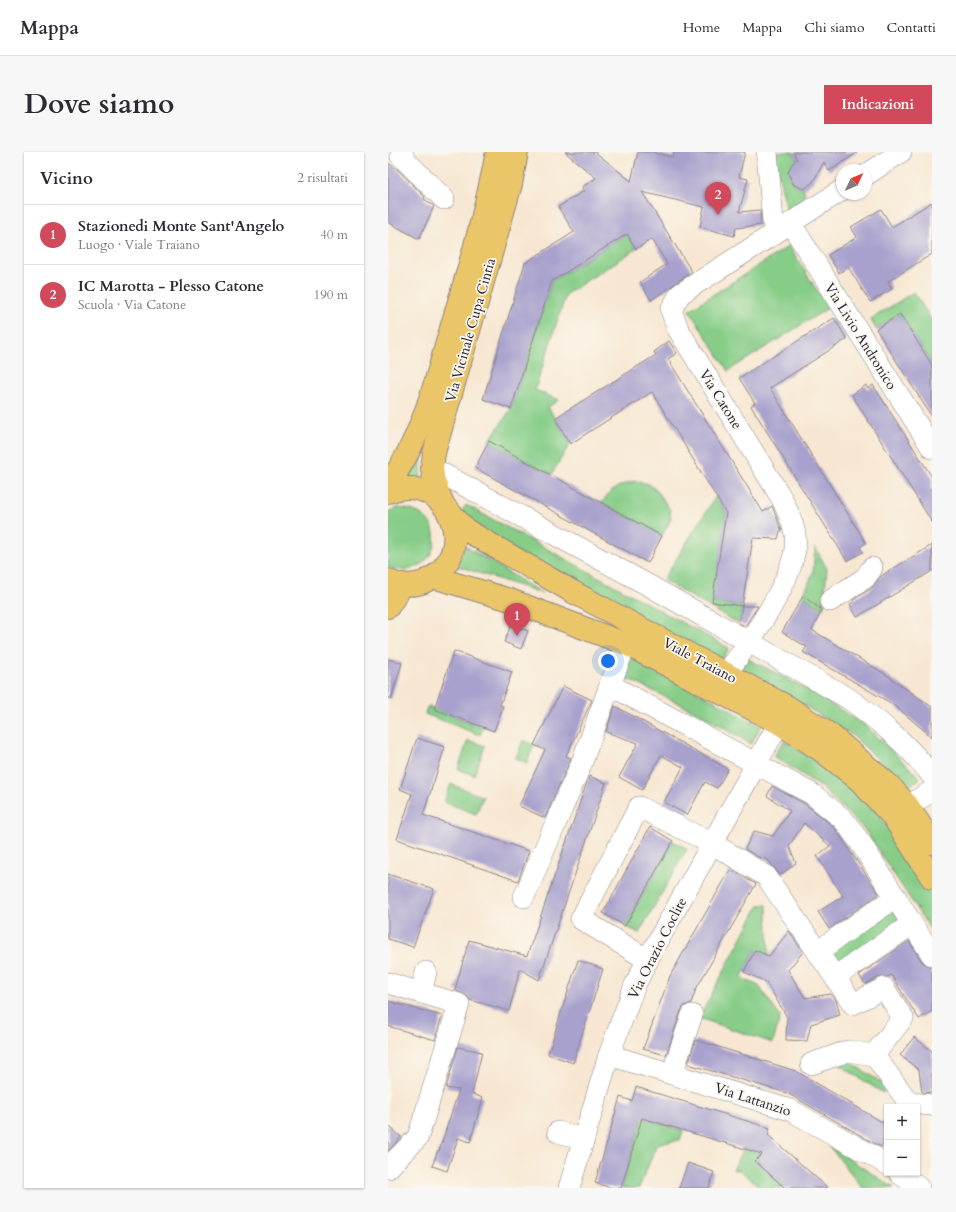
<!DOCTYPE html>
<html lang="it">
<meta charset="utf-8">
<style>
:root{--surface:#fff;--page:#f7f7f7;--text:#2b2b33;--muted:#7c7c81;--line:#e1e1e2;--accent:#d1495b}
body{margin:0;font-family:Cardo,serif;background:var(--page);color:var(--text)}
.controls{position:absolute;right:12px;bottom:12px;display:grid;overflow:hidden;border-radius:0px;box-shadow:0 1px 3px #0004}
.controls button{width:36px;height:36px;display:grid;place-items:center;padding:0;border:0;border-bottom:1px solid var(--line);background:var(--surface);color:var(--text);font:20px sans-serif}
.compass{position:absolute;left:448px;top:12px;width:36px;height:36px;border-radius:50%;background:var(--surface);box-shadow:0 1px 3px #0004;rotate:46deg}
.you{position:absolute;left:220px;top:509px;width:14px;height:14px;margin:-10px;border:3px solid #fff;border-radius:50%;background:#1a73e8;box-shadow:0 0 0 6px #1a73e833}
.badge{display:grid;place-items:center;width:26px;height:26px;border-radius:50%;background:var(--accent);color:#fff;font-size:13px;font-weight:700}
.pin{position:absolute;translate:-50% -33px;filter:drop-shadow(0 1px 2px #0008)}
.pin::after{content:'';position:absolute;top:21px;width:14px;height:12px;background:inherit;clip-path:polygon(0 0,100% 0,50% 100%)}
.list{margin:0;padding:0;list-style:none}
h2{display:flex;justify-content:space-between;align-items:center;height:52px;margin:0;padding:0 16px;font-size:17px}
h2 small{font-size:13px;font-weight:400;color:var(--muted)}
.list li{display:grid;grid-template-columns:26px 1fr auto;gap:12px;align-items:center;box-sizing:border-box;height:60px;padding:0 16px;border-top:1px solid var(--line)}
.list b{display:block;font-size:15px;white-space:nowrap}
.list p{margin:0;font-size:13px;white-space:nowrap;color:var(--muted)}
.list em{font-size:13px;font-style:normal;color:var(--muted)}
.map{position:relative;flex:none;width:544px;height:1036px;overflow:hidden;border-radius:0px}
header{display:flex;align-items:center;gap:24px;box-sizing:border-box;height:56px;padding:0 20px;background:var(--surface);border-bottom:1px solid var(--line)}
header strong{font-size:19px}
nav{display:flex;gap:22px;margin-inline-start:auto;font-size:14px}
.intro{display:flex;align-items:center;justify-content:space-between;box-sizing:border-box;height:96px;padding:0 24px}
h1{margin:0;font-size:28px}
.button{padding:10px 18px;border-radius:0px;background:var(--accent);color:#fff;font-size:14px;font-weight:700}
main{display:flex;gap:24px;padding:0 24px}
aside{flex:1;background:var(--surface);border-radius:0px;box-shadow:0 1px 3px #0004}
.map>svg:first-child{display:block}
.green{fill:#87cd88;stroke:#547862}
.building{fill:#a8a1cd}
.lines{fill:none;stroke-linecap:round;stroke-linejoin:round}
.minor-casing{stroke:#8c8486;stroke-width:22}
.major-casing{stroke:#8c8486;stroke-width:24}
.minor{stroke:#fff;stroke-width:21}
.major{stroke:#ebc669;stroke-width:22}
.labels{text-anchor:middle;stroke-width:3.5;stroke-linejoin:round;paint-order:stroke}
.street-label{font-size:14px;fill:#22223b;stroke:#fbf7ec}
</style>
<header>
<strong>Mappa</strong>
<nav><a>Home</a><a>Mappa</a><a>Chi siamo</a><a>Contatti</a></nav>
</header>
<div class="intro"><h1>Dove siamo</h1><a class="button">Indicazioni</a></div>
<main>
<aside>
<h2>Vicino<small>2 risultati</small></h2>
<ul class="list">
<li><span class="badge">1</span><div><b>Stazionedi Monte Sant'Angelo</b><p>Luogo · Viale Traiano</p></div><em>40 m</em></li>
<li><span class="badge">2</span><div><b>IC Marotta - Plesso Catone</b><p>Scuola · Via Catone</p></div><em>190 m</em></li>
</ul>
</aside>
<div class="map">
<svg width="544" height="1036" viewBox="0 0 544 1036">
<rect width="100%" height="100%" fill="#fbf7ec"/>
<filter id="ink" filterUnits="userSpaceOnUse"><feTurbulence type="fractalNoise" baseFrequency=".025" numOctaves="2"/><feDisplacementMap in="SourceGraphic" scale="8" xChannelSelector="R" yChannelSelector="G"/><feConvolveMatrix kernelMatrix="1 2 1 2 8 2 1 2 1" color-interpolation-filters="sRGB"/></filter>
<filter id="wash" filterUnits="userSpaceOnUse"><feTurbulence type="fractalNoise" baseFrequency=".012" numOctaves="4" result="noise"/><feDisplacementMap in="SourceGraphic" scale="16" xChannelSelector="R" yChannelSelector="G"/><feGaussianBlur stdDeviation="0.9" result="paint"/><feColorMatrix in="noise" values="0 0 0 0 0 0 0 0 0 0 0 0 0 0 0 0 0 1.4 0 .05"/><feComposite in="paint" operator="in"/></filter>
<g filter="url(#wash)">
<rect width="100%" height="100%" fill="#f7e7d2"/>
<g class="green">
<path d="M388,0H405L409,7L400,21L406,33L416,37L417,47L399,59L388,11Z"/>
<path d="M239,82L248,97L178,142L147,238L171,248L160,255L182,292L163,323L101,289L123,257L164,129Z"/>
<path d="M401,94L440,156L340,219L301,158Z"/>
<path d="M526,140L544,169V213L512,162L488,177L483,167Z"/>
<path d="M36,290L32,330L16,322Z"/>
<path d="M247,329L261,332L270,340L282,358L283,367L274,384L214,351C221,338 232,332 247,329Z"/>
<path d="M328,344L338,361L325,450L354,454L351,472L275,428Z"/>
<path d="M78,353L341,496L333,509L130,400L72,362Z"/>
<path d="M8,356C69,357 51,433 0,415V360Z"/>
<path d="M77,394L154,441L69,414Z"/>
<path d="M427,395L439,417L435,457L415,444L425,421Z"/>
<path d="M240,503L373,574L363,592L313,562L232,523Z"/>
<path d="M358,506L415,535L476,572L532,626L520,635L465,584L406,547L352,519Z"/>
<path d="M40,554L95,576L92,583L37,562Z"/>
<path d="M80,588L97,594L86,623L70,617Z"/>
<path d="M135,588L146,593L139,611L128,606Z"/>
<path d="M396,589L443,619L471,641L492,664L544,745V780L477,678L433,635L386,604Z"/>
<path d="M63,632L95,645L88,662L56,650Z"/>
<path d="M285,689L299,697L251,781L237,774Z"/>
<path d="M371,753H379L381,804L367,798L353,826L371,834L392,865L385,891L311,866Z"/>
<path d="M504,755L516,772L450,816L438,800Z"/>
<path d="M457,907L499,934L495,941L453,914Z"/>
<path d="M254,966L295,979L292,988L269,992L251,1036H233Z"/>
<path d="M441,994L506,1036H475Z"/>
<path d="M355,996L374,1002L367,1009L397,1036H373L352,1018H345Z"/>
</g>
<g id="blocks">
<g class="building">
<path d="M177,0H207L243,29L250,0H264L285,5L286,0H357L351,25L360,27L351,60L372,58L373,73L348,76L346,84L312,75L316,55L254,40L304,120L263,148L252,130L279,112L264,87L248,97L239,82L164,129L123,257L95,247L137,111L186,80L170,55L196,39L194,35L208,26Z"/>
<path d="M405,0H470L441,19L436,10L425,30L416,37L406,33L400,21L403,13L409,7Z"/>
<path d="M0,11L10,18L37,45L36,47L46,54L31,87L0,70Z"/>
<path d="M544,50V102L500,129L504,137L482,150L460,115L451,121L440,103L469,85L463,75L493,57L504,75Z"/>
<path d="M512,162L544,213V265L488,177Z"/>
<path d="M446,166L459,187L382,236L478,391L472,395L475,400L459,409L363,254L367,251L351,226Z"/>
<path d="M281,189L289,201L280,207L375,360L384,354L394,379H392L390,387L365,386L354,454L324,450L338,361L264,240L182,292L167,266L268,203L266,200Z"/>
<path d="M478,233L480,237L485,233L544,325V370L464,243Z"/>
<path d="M101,289L274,384L260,411L87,316Z"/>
<path d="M544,393V419L469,465L462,452L466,450L465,448L484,436L493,424Z"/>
<path d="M415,444L434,458L424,478L497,522L544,555V585L506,553L415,500L419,495L394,480Z"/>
<path d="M354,454H370L357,474L351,471Z"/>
<path d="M123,473L140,479L133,497L116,490Z"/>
<path d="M66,499L124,520L112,553L115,554L106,579L46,557Z"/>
<path d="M0,507L14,511L3,547L0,546Z"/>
<path d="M175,534L204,548L178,604L183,606L157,666L131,654L157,598L146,593Z"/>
<path d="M227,554L340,617L329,636L317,630L299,663L276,650L295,615L273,603L254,638L231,625L250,591L218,580Z"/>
<path d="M29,586L57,595L35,663L141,699L130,729L9,687L24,642L12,637Z"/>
<path d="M201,624L218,631L151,828L132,817L121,859L82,848L79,844L67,838L81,788L139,804Z"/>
<path d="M384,634L417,652L446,675L491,742L441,777L430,760L455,744L429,704L442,694L416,671L401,694L408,711L392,723L380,708L370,705L357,697L366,679L385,684L402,659L379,644Z"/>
<path d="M262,675L285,689L237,774L215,761Z"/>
<path d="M342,718L368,732L308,837L303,851L296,854L293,859L278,903L255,897L282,824Z"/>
<path d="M0,722L46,737L25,795L0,787Z"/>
<path d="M401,779L415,800L400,818L417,846L443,842L448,848L452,863L423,872L419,889L398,888L399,865L378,830L356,820L367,798L381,804Z"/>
<path d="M521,789L534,810L544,815V859L531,867L503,823L500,825H491L477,832L471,823Z"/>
<path d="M190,808L215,817L185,911L160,902Z"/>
<path d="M0,849L54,864L47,888L0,874Z"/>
<path d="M526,885L544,899V941L534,940L531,918L512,903Z"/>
<path d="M308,888L408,919L499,973V987L493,995L399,941L300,912Z"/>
<path d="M70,895L94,900L84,942L95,946L82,990L70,986L59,1019L44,1014L50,998L51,999L71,938L58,936Z"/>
<path d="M248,935L382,976L380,983L440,1036H397L367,1009L374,1002L254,966L233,1036H224L207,1031L232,945L244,949Z"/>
<path d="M0,973L13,985L0,999Z"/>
<path d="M300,1011L326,1020L321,1036H291Z"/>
</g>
</g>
</g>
<g filter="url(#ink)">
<use href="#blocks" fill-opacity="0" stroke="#8c8486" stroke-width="1"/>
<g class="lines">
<g class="minor-casing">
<g id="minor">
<path d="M15,0L13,4L56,47"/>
<path d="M379,0L386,82"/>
<path d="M478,23L513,0"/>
<path d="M403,72L544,296"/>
<path d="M44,316L260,433L460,546C491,569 521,593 544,624"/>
<path d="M442,449L477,426L484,416"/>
<path d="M238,492L222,533L424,642L455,667L472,690L544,803"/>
<path d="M338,522C360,492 402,434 407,397C410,380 401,362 394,347L290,177L283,158L292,142L454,38"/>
<path d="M520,654L544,639"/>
<path d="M136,745L194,610L222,533"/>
<path d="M430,799L508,745"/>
<path d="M260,808L193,767L251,655L325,692L378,724L465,852L496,836L515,866L486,903L521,951L544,953"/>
<path d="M447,825L524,772"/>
<path d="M0,831L71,852L30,985L0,1016"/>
<path d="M33,841L38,820"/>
<path d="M221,903L402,958L499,1012"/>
<path d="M423,912L460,899L486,903"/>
<path d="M284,922L304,863"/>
<path d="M170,980L196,987"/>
<path d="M511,1021L531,1036"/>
<path d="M181,1036L221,903L247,833L261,805L391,571"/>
</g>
</g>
<g class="major-casing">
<g id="major">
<path d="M129,0L123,32L46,301L44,316L46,330L56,354L78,378L185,440L400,555L444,584L501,633L520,654L544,691"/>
<path d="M0,333C34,287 48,228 64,173C81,116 98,59 109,0"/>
<path d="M0,340C60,317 95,403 36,430C26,434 9,434 0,428"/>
<path d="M45,425L122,448L238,492L391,571L434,599L471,628L506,666L544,726"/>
<path d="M0,455L15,432"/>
</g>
</g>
<use href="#minor" class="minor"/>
<use href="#major" class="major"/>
</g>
</g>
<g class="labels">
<g class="street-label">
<text transform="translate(82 178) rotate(-74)" y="5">Via Vicinale Cupa Cintia</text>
<text transform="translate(473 184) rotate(58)" y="5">Via Livio Andronico</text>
<text transform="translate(333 247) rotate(58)" y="5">Via Catone</text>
<text transform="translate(312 508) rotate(28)" y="5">Viale Traiano</text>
<text transform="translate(269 796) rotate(-63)" y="5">Via Orazio Coclite</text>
<text transform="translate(365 947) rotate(18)" y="5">Via Lattanzio</text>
</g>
</g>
</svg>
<div class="controls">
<button>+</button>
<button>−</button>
</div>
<svg class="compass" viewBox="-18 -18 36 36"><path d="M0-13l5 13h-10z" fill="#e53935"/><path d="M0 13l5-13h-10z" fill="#7c7c81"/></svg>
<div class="you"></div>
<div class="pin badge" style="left:129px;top:484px">1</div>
<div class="pin badge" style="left:330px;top:63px">2</div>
</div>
</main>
